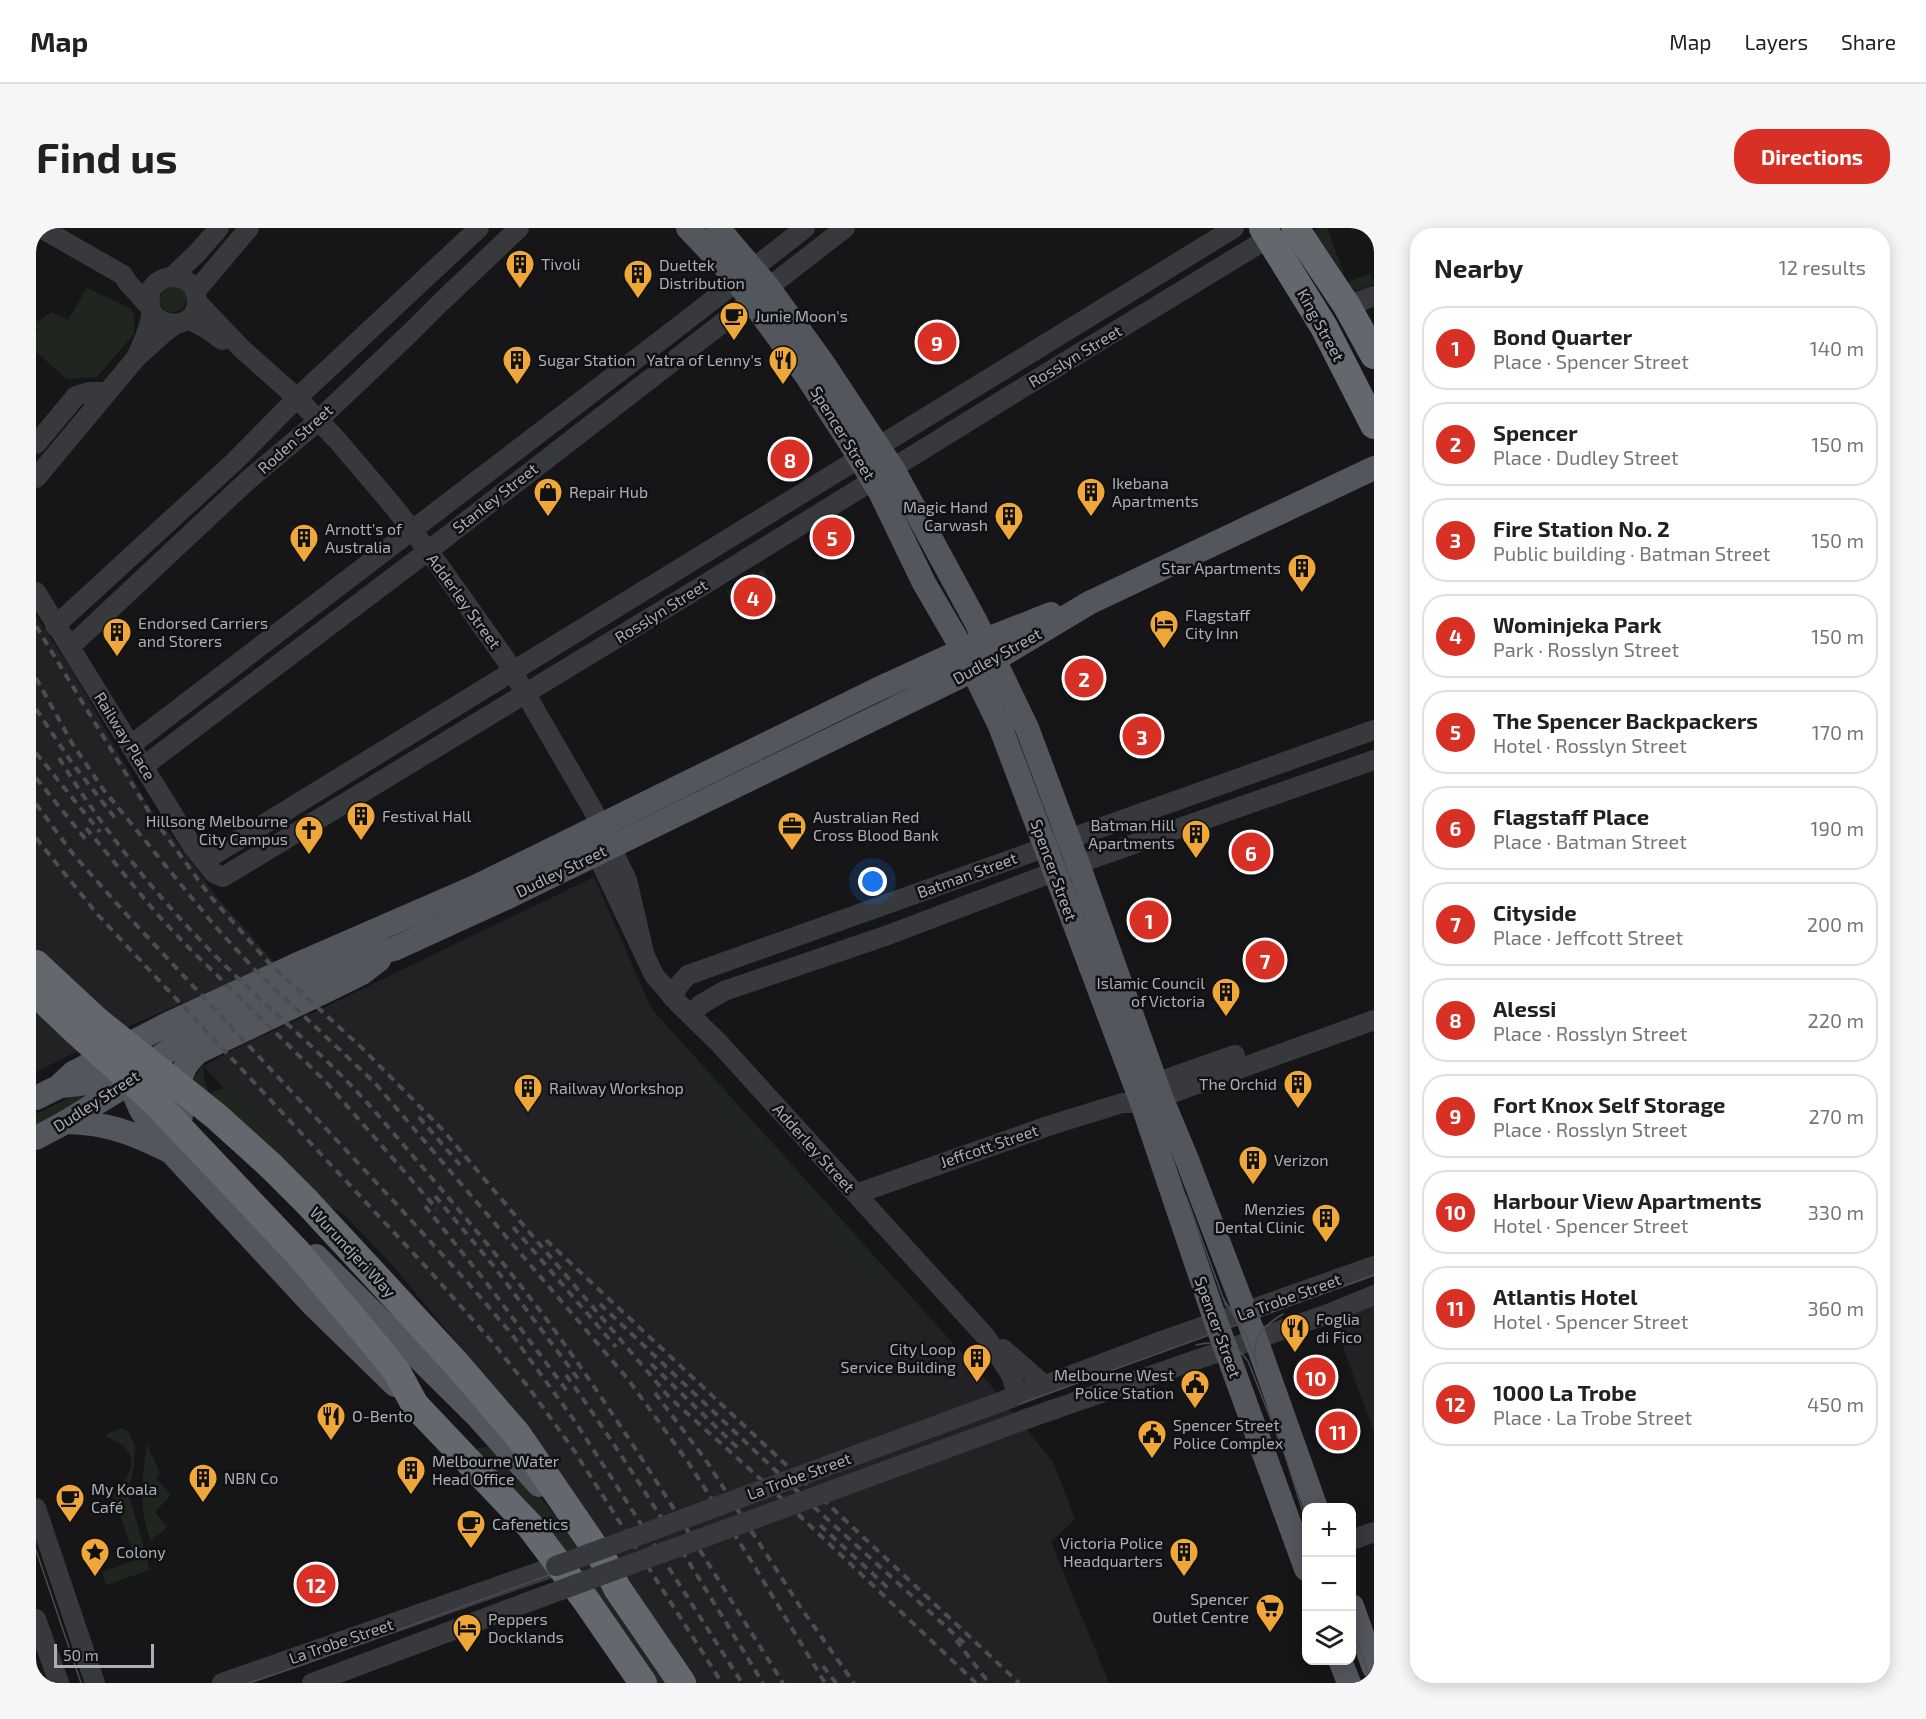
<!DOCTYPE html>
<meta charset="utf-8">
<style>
:root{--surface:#fff;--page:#f6f6f6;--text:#202124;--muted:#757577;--line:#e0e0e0;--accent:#d93025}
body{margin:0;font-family:"Exo 2",sans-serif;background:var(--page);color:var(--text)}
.controls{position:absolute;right:18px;bottom:18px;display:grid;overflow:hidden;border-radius:12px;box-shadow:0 3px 15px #0003}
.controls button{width:54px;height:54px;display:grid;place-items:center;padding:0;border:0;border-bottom:2px solid var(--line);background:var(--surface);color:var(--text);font:30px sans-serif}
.scale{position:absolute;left:18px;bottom:15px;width:100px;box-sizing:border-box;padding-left:6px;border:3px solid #a9aeb8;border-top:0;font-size:16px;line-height:21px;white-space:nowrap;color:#a9aeb8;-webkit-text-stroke:4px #111113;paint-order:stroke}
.you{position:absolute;left:837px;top:654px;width:21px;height:21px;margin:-15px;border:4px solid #fff;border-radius:50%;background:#1a73e8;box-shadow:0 0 0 9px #1a73e833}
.badge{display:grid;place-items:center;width:39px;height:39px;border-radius:50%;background:var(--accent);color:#fff;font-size:20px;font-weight:700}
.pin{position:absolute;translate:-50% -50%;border:3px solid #fff;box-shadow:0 2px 6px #0006}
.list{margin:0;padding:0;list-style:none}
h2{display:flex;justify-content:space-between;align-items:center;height:78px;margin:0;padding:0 24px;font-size:26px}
h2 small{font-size:20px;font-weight:400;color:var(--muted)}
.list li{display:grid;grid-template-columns:39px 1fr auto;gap:18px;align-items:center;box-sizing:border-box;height:84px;margin:0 12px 12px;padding:0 12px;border:2px solid var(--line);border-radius:24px}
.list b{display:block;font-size:22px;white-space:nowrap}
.list p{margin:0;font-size:20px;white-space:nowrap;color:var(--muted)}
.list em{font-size:20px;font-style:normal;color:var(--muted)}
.icon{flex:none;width:33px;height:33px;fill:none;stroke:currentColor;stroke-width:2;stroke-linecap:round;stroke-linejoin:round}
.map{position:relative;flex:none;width:1338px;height:1455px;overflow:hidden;border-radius:24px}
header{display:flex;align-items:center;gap:36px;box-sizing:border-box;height:84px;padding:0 30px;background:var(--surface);border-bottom:2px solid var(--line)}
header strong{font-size:28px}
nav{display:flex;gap:33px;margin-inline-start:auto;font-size:21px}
.intro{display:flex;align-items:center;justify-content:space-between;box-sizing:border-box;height:144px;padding:0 36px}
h1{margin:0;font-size:42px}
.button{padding:15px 27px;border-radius:24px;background:var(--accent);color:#fff;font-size:21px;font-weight:700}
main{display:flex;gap:36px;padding:0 36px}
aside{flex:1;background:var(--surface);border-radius:24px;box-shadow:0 3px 15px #0003}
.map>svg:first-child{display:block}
.built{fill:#222225}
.green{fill:#1e261f}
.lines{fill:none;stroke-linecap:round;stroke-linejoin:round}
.minor{stroke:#37393d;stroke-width:20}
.major{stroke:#53565c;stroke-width:24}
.highway{stroke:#63676e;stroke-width:28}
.tram{stroke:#4a4d52;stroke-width:1.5}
.rail{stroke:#4a4d52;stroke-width:4;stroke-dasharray:8 6;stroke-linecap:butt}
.minor-bridge{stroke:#37393d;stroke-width:20}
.highway-bridge{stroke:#63676e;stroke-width:28}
.labels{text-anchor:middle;stroke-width:5;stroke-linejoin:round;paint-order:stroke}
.poi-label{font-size:16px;fill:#a9aeb8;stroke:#111113;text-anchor:start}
.street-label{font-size:16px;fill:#a9aeb8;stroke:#111113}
</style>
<header>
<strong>Map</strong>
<nav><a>Map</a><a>Layers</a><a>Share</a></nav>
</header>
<div class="intro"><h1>Find us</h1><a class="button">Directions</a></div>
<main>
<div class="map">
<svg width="1338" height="1455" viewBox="0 0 1338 1455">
<rect width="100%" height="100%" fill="#161618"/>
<g class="built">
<path d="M0,388L35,441L112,577L182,670L239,735L84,802L0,844Z"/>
<path d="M558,649L615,780L952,1154L1017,1234L1039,1291L1015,1314L1073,1455H659L483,1189L357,1038L167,838L209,816L287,780Z"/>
<path d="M1338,1077V1204L1297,1092Z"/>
</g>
<g class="green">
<path d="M1284,0H1291L1309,48L1278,3Z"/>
<path d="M1334,45L1338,56L1319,63L1312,54Z"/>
<circle cx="137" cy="71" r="13"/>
<path d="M51,60L95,81L98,88V106L61,149L31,151L0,124V106L2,101L0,100V95L15,84L32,92Z"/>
<path d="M727,341L745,375L711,392L708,386L703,388L690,363Z"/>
<path d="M655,828L853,1047H834L661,847Z"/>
<path d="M167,836L168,851L173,865L188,860L311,989L180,905L154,857Z"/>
<path d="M41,866H55L0,900V886Z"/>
<path d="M86,1200L93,1204L99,1219L98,1240L92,1263L114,1342L70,1357L66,1344L100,1332L77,1267C82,1260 91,1251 94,1242C101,1226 84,1214 71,1209L70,1206Z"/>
<path d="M111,1216L124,1246L120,1250L135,1267L119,1284L131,1299L115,1313C102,1282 106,1247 111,1216Z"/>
<path d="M453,1219L466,1225L520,1288L636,1455H616L439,1225L442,1220Z"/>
</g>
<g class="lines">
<g class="minor">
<path d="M5,0L87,47L92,55L114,79"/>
<path d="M136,49L162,24L183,0"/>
<path d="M159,64L213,0"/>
<path d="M161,74L206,121L261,170L302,213L358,279L402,336L470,432L557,582L575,619L591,652L609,729"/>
<path d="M1311,78L1338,68"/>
<path d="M152,91L171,101L186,112"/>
<path d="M101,128C106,115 116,97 115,83C115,75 111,69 116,60C129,41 160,48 161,72C162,99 128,103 115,83"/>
<path d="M0,216L40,168L53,164H71"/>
<path d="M0,250L100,130L130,103L140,96"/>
<path d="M0,364L157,619L178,645L187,649L645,371L975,167L1234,9"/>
<path d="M19,398L198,234L261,170L443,0"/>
<path d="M34,419L211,253L274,200L373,106L402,77L483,0"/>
<path d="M95,517L642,99L769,0"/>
<path d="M108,538L392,323L809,0"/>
<path d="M555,614L618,747L642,775L682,814L950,1109L975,1147L981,1167"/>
<path d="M168,633L1198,0"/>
<path d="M636,769L643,757L652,747L1338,502"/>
<path d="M656,788L664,777L688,763L852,707L1018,644L1338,532"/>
<path d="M1108,859L1199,827"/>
<path d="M820,966L1012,898L1086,875H1106L1125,869L1338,792"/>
<path d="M967,1121L1007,1156"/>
<path d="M975,1170L1120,1115L1338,1038"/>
<path d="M993,1190L1292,1086L1338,1067"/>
<path d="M0,1280L59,1455"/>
<path d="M1316,1312L1338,1304"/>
<path d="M0,1391L23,1455"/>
<path d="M186,1455L520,1338"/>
<path d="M276,1455L484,1377"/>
</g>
<g class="major">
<path d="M652,0L692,42L715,72L770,147L815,216L844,264L888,355L927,422L964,498L1106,875L1180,1094L1270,1341"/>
<path d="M682,0L732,59L787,135L857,241L940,394L991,500L1042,636L1125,869L1150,929L1223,1120L1280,1280"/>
<path d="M95,849L98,866L105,882L135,924L279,1079L359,1157"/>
<path d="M25,858L79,852L97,855"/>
<path d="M0,870L22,859L37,845L132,796L260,737L439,659L840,462L949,412L1015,386"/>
<path d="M145,888C142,861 140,843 162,824L302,757L326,745L343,732"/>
<path d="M30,894C70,895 95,904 131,922"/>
<path d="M0,910L30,894L95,854L123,829L146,814L261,755L310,734L358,721L470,670L958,432L1053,375L1338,240"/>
<path d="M280,1028L441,1188L503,1257"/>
<path d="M1316,1378L1338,1440"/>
<path d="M1304,1432L1313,1455"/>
</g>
<g class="highway">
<path d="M1227,0L1288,99L1338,197"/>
<path d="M1259,0L1311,78L1338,127"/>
<path d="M0,736L60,792"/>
<path d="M0,765L40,803"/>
<path d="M119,874L262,1025L347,1126L361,1144L379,1177L494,1298L549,1371L607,1455"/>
<path d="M234,937L271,974L418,1133L481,1206L568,1333L581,1360L646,1455"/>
</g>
<g class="tram">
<path d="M1150,968L1190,1078"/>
<path d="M1187,1070L1210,1108L1222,1139"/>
<path d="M1160,1117C1181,1112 1199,1114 1212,1133L1250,1230L1270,1294"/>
<path d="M1219,1128C1218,1106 1230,1096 1247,1086"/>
<path d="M0,1322L45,1455"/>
<path d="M1316,1399L1336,1455"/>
<path d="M213,1455L266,1437L1338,1047"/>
</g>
<g class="rail">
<path d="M0,398L115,587L174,668L234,736L326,820L406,901L633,1169L729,1255L940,1455"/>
<path d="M0,450L36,515L67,561L178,697L220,743L338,854L591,1150L652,1234L714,1331L789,1455"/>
<path d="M0,481L36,535L79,590"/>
<path d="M0,525L64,604"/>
<path d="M23,530C72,610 134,685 202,750C249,795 299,837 342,887C403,959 466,1030 522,1107C602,1219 673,1338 747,1455"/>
<path d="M0,550L51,613"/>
<path d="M0,576L37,626L90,686L363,979L433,1056L474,1104L538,1192L577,1252L706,1455"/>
<path d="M50,600L121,686L151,718L291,855L401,981"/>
<path d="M0,610L62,687L392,1041L458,1116L493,1160L539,1224L686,1455"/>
<path d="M383,889L424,937"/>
<path d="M399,968L456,1036L543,1152"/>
<path d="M389,978L453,1058L531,1163"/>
<path d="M477,999L580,1119"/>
<path d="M510,1012L983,1455"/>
<path d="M564,1076L778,1279L928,1415"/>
<path d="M615,1136L705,1223"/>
<path d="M530,1147C601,1246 663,1351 727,1455"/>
<path d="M619,1165L669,1231L765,1380L818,1455"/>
<path d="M784,1297L852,1360"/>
<path d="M920,1412L953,1455"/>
<path d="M787,1438L800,1455"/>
</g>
<g class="minor-bridge">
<path d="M520,1338L975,1170"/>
<path d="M484,1377L993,1190"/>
</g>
<g class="highway-bridge">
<path d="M60,792L181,889L234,937"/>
<path d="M40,803L119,874"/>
</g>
</g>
<defs>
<g id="building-pin" transform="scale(1.5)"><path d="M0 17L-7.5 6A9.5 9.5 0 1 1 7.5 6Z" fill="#eea738" stroke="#111113"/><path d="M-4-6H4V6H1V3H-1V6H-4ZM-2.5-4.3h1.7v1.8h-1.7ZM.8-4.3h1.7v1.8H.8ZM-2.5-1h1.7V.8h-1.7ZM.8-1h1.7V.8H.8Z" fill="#111"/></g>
<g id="cafe-pin" transform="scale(1.5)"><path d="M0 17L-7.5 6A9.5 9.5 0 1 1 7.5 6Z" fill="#eea738" stroke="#111113"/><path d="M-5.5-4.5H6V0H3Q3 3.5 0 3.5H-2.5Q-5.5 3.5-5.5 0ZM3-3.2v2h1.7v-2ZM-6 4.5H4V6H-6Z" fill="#111"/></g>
<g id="restaurant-pin" transform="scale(1.5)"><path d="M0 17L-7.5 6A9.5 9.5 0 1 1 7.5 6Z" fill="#eea738" stroke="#111113"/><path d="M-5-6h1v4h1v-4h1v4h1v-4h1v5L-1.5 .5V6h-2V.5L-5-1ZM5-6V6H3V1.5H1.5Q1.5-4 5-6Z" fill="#111"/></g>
<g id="shop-pin" transform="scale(1.5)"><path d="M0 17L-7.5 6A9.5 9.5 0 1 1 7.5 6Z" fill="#eea738" stroke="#111113"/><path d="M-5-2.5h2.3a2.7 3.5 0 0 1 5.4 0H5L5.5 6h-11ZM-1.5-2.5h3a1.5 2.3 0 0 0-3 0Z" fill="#111"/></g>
<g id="hotel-pin" transform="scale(1.5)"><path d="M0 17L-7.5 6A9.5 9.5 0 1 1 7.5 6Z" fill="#eea738" stroke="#111113"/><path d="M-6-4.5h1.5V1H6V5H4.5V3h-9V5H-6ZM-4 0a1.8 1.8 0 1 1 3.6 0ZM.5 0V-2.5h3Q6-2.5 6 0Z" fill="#111"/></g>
<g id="office-pin" transform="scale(1.5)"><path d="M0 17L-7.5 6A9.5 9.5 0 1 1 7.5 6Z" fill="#eea738" stroke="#111113"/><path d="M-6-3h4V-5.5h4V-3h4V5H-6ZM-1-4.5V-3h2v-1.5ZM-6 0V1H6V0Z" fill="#111"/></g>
<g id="church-pin" transform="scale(1.5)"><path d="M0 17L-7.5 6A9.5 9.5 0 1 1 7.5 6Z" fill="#eea738" stroke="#111113"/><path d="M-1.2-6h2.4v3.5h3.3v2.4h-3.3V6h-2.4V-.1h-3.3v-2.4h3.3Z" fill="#111"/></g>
<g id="civic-pin" transform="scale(1.5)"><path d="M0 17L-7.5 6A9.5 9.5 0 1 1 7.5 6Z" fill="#eea738" stroke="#111113"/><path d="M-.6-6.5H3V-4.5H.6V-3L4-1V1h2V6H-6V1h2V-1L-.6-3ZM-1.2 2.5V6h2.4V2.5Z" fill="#111"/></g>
<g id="sight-pin" transform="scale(1.5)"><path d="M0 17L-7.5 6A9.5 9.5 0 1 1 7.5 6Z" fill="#eea738" stroke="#111113"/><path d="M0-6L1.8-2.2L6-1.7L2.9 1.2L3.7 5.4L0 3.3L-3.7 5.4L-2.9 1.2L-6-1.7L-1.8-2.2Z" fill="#111"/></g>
<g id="supermarket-pin" transform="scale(1.5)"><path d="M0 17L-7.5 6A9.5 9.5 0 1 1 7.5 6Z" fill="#eea738" stroke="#111113"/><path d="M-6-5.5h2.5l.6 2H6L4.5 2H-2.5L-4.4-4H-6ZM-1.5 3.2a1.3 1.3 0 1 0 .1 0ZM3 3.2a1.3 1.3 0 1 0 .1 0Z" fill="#111"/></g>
</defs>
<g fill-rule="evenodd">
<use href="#building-pin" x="484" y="36"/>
<use href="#building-pin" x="602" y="46"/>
<use href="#cafe-pin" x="698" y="88"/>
<use href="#building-pin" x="481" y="132"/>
<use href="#restaurant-pin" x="747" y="132"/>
<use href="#shop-pin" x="512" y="264"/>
<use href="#building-pin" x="1055" y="264"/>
<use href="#building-pin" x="973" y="288"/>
<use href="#building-pin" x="268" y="310"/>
<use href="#building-pin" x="1266" y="340"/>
<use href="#hotel-pin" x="1128" y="396"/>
<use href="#building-pin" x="81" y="404"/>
<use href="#building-pin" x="325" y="588"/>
<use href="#office-pin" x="756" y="598"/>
<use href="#church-pin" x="273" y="602"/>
<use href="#building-pin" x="1160" y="606"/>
<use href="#building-pin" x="1190" y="764"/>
<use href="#building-pin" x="1262" y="856"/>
<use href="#building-pin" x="492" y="860"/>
<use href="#building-pin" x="1217" y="932"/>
<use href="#building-pin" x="1290" y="990"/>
<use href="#restaurant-pin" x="1259" y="1100"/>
<use href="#building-pin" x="941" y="1130"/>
<use href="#civic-pin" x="1159" y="1156"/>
<use href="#restaurant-pin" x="295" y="1188"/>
<use href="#civic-pin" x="1116" y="1206"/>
<use href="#building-pin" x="375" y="1242"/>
<use href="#building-pin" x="167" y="1250"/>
<use href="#cafe-pin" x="34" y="1270"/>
<use href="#cafe-pin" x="435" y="1296"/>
<use href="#sight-pin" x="59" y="1324"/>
<use href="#building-pin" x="1148" y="1324"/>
<use href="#supermarket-pin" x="1234" y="1380"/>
<use href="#hotel-pin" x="431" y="1400"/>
</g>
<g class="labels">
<g class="poi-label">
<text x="505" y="42">Tivoli</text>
<text x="623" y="43">Dueltek<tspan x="623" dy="18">Distribution</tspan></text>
<text x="719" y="94">Junie Moon's</text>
<text x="502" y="138">Sugar Station</text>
<text x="726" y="138" text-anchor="end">Yatra of Lenny's</text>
<text x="1076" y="261">Ikebana<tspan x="1076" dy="18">Apartments</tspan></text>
<text x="533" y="270">Repair Hub</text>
<text x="952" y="285" text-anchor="end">Magic Hand<tspan x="952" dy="18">Carwash</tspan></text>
<text x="289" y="307">Arnott's of<tspan x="289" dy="18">Australia</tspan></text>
<text x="1245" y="346" text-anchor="end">Star Apartments</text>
<text x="1149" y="393">Flagstaff<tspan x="1149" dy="18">City Inn</tspan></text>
<text x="102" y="401">Endorsed Carriers<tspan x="102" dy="18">and Storers</tspan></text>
<text x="346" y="594">Festival Hall</text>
<text x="777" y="595">Australian Red<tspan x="777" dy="18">Cross Blood Bank</tspan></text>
<text x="252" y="599" text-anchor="end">Hillsong Melbourne<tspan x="252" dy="18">City Campus</tspan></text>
<text x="1139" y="603" text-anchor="end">Batman Hill<tspan x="1139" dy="18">Apartments</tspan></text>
<text x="1169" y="761" text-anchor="end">Islamic Council<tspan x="1169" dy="18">of Victoria</tspan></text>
<text x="1241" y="862" text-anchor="end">The Orchid</text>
<text x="513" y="866">Railway Workshop</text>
<text x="1238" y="938">Verizon</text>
<text x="1269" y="987" text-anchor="end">Menzies<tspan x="1269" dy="18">Dental Clinic</tspan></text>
<text x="1280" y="1097">Foglia<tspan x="1280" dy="18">di Fico</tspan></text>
<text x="920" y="1127" text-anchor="end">City Loop<tspan x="920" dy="18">Service Building</tspan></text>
<text x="1138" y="1153" text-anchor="end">Melbourne West<tspan x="1138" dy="18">Police Station</tspan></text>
<text x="316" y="1194">O-Bento</text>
<text x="1137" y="1203">Spencer Street<tspan x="1137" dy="18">Police Complex</tspan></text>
<text x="396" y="1239">Melbourne Water<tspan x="396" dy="18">Head Office</tspan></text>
<text x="188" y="1256">NBN Co</text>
<text x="55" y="1267">My Koala<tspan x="55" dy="18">Café</tspan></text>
<text x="456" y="1302">Cafenetics</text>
<text x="1127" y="1321" text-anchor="end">Victoria Police<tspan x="1127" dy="18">Headquarters</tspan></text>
<text x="80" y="1330">Colony</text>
<text x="1213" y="1377" text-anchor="end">Spencer<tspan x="1213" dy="18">Outlet Centre</tspan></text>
<text x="452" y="1397">Peppers<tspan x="452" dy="18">Docklands</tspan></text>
</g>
<g class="street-label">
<text transform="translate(1285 97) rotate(61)" y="6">King Street</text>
<text transform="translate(1039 128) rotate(-31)" y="6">Rosslyn Street</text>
<text transform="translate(807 205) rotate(58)" y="6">Spencer Street</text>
<text transform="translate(259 211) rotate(-42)" y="6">Roden Street</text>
<text transform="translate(459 270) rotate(-38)" y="6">Stanley Street</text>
<text transform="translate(428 373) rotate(54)" y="6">Adderley Street</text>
<text transform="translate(625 383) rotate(-32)" y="6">Rosslyn Street</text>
<text transform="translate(961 428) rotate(-29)" y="6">Dudley Street</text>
<text transform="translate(89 508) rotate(58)" y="6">Railway Place</text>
<text transform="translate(1018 642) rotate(70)" y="6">Spencer Street</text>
<text transform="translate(525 643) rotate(-26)" y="6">Dudley Street</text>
<text transform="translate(931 647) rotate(-20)" y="6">Batman Street</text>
<text transform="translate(60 873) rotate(-33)" y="6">Dudley Street</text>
<text transform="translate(953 918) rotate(-19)" y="6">Jeffcott Street</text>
<text transform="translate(778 920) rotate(48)" y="6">Adderley Street</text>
<text transform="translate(317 1024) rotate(47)" y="6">Wurundjeri Way</text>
<text transform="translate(1253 1069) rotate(-20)" y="6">La Trobe Street</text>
<text transform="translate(1182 1099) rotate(70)" y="6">Spencer Street</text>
<text transform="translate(763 1248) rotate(-20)" y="6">La Trobe Street</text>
<text transform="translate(305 1413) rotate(-19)" y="6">La Trobe Street</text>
</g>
</g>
</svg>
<div class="controls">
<button>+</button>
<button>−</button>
<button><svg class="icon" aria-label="layers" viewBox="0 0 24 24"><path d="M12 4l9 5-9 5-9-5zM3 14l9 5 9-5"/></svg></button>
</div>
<div class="scale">50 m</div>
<div class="you"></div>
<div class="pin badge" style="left:1113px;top:692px">1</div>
<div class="pin badge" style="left:1048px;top:450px">2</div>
<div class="pin badge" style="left:1106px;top:508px">3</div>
<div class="pin badge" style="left:717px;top:369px">4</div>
<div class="pin badge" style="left:796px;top:309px">5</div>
<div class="pin badge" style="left:1215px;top:624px">6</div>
<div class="pin badge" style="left:1229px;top:732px">7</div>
<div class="pin badge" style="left:754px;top:231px">8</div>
<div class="pin badge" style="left:901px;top:114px">9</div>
<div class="pin badge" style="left:1280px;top:1149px">10</div>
<div class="pin badge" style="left:1302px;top:1203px">11</div>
<div class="pin badge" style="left:280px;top:1356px">12</div>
</div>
<aside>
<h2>Nearby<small>12 results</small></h2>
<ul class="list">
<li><span class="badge">1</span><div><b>Bond Quarter</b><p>Place · Spencer Street</p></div><em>140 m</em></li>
<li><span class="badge">2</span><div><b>Spencer</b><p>Place · Dudley Street</p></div><em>150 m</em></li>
<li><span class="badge">3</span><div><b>Fire Station No. 2</b><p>Public building · Batman Street</p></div><em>150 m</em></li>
<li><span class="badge">4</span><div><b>Wominjeka Park</b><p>Park · Rosslyn Street</p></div><em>150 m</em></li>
<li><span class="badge">5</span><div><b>The Spencer Backpackers</b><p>Hotel · Rosslyn Street</p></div><em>170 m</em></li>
<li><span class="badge">6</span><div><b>Flagstaff Place</b><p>Place · Batman Street</p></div><em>190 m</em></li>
<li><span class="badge">7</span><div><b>Cityside</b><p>Place · Jeffcott Street</p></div><em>200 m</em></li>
<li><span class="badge">8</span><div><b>Alessi</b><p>Place · Rosslyn Street</p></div><em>220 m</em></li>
<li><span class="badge">9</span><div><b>Fort Knox Self Storage</b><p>Place · Rosslyn Street</p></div><em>270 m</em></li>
<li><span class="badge">10</span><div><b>Harbour View Apartments</b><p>Hotel · Spencer Street</p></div><em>330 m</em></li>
<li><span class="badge">11</span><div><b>Atlantis Hotel</b><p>Hotel · Spencer Street</p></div><em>360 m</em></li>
<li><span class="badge">12</span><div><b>1000 La Trobe</b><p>Place · La Trobe Street</p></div><em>450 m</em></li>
</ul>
</aside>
</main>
